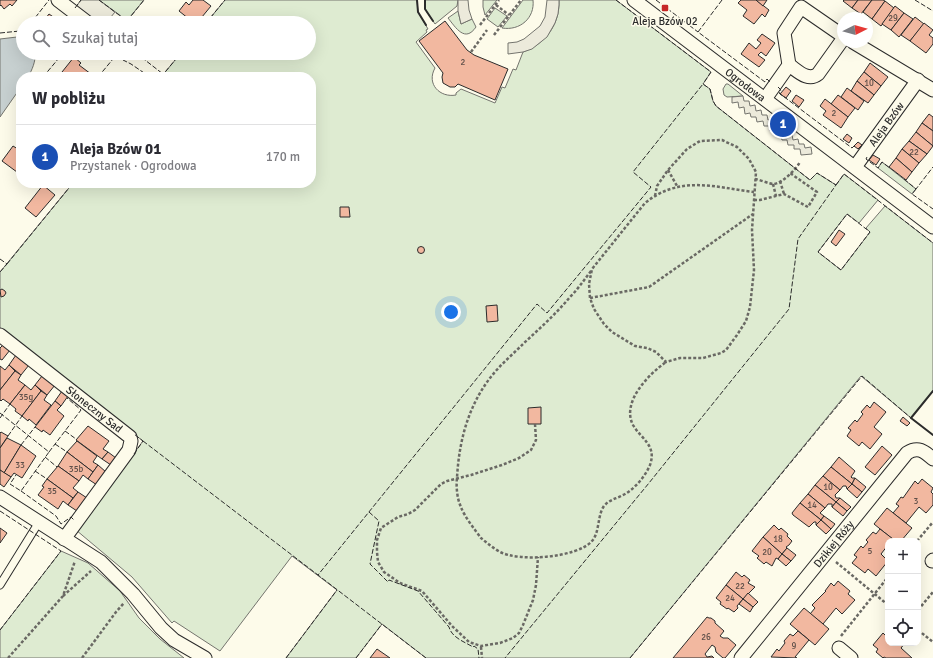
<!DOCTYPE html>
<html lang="pl">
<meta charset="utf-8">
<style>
:root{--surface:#fff;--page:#f2f2f3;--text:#2b2b33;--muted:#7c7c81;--line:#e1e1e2;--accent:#2563eb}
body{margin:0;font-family:Signika,sans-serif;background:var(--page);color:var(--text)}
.controls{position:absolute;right:12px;bottom:12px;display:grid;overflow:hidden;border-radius:8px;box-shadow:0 4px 16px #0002}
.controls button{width:36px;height:36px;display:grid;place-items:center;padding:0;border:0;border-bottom:1px solid var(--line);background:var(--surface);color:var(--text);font:20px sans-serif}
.compass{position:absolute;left:837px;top:12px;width:36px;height:36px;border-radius:50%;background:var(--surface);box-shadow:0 4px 16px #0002;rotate:84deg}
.you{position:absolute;left:451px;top:312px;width:14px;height:14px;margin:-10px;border:3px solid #fff;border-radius:50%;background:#1a73e8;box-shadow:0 0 0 6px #1a73e833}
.badge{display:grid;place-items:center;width:26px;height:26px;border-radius:50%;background:var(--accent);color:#fff;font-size:13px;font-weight:700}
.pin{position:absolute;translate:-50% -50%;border:2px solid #fff;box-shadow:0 1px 4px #0006}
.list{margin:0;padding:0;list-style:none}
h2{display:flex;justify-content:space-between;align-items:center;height:52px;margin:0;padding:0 16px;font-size:17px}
h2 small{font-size:13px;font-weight:400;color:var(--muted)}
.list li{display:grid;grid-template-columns:26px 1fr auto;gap:12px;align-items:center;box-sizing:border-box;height:64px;padding:0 16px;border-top:1px solid var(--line)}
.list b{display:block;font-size:15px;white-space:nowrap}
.list p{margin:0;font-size:13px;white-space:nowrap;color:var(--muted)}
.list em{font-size:13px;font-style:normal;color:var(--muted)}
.icon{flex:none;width:22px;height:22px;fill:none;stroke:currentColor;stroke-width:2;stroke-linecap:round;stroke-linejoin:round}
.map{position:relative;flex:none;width:933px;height:658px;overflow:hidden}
.search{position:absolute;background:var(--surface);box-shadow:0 4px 16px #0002;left:16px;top:16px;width:300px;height:44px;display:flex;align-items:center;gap:10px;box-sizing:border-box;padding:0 14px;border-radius:22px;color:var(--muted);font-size:15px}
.panel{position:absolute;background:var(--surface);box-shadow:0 4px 16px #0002;left:16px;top:72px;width:300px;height:116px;border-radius:16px}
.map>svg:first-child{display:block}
.green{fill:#deebd1;stroke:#74746e}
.parking{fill:#eceadb;stroke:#74746e}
.water{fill:#c7d0d0;stroke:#74746e}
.building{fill:#f2b8a0;stroke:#2b2b2b}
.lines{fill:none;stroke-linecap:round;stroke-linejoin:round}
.service-casing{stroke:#2b2b2b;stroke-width:9}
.minor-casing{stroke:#2b2b2b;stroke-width:15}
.path{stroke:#6a6964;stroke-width:2.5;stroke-dasharray:3 2;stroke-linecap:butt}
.service{stroke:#fdfbea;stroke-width:7}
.minor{stroke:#fdfbea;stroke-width:13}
.fence{stroke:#2b2b2b;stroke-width:1;stroke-dasharray:5 2;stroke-linecap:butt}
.wall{stroke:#2b2b2b;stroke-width:2}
.poi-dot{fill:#c62828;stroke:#fdfbea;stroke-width:1.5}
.labels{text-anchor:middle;stroke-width:3;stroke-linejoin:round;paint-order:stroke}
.number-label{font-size:9px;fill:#5d4e48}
.poi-label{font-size:11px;fill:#2b2b2b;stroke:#fdfbea}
.street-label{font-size:11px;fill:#2b2b2b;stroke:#fdfbea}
</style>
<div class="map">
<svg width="933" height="658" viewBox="0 0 933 658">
<rect width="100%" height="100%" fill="#fdfbea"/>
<g class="green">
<path d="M99,0H144L125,23H116L121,16Z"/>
<path d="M225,0H417L418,12L428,29L426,30L427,32L416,42L435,68C426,84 440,98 456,95V93L461,89L495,103L502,87L505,88L513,69L516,70L523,52C545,44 560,25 559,0H616L711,72L703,84L710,89L713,101L716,106L810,180L817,173L836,185L844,174L878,200L859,223L847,214L818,252L841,270L870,232L866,228L885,206L933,243V391L911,418L861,376L630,658H426L382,624L356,658H286L337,590L292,556L220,651L174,621L172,623L132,577L76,530L143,441L0,330V272L73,183H311V77H161L181,53H309V23H206Z"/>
<path d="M425,0H458L457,6L435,24L425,9Z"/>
<path d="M483,0H497L485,15L483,7Z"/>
<path d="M523,0H533C535,18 520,31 502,28Z"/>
<path d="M495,8L507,16L498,27L487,19Z"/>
<path d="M458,11L461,24L472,19L476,27C465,43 456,28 448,18Z"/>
<path d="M726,84H728L743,96L727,97L724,95L723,89Z"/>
<path d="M882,162L916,189L912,194L878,168Z"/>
<path d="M61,551L88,563L120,591L139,618L160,639L184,658H0V630Z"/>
</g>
<g class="parking">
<path d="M81,0H99L115,12L106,23H97L75,8Z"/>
<path d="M458,0H468L469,10L472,19L461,24L458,11Z"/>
<path d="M547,0H559V5L558,14L555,23L547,37L532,49L523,52L508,54V43L517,42L524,39L540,26L545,17Z"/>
<path d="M743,96L744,101H749L750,106L755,105L756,111L761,110L762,115H767L768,120L774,119L775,125L780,124L781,130L786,129L787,135H792L793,140L798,139L799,144H804L805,148L811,147L812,154L801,155L800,149H794V145H788L787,140H782L781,136H776L775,131H770L769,126H764L763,121L757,122L756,117H751L750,113L745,114L744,107L739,108L738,102L732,103V97Z"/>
</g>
<path class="water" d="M17,37L23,38V53H35C36,61 32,70 28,77H21V87L0,117V39Z"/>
<g class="building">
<path d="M0,0H17L12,6L10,4L4,9L1,5L0,6Z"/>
<path d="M193,0H203L211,6L197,23H194L179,11L186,2L189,5Z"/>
<path d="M741,0H756L769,10L765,17L762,14L754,24L743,16L747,10L738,3Z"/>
<path d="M756,0H767L763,6Z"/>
<path d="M844,0H858L852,8L843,1Z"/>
<path d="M858,0H872L861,14L852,8Z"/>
<path d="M872,0H883L885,1L872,19L863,12Z"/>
<path d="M885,1L894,8L881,26L872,19Z"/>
<path d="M895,6L904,13L891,30L882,24Z"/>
<path d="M904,13L913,19L899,37L891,30Z"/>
<path d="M49,14L62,23H42Z"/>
<path d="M915,17L924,24L910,41L901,35Z"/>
<path d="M445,21L467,50L474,55L508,69L495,100L458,84L455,87H450L443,83L442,77L443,73L419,41Z"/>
<path d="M924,23L933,30L929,35L933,38V44L926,53L910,41Z"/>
<path d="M762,34L775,43L766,56L761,52L758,55L765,60L759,67L741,54L749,43L756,49L761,43L757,40Z"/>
<path d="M74,57L81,63L79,65L95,77H58Z"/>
<path d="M870,63L888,77L881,86L864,72Z"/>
<path d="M864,72L881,86L874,95L857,81Z"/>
<path d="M857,81L874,95L868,103L851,91Z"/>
<path d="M786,87L791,91L786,98L780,94Z"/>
<path d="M847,88L864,101L858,110L841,97Z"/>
<path d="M796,95L804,100L799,107L792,101Z"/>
<path d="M838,95L855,108L848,117L831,104Z"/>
<path d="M825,99L848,117L841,128L823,115L826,111L820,106Z"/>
<path d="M929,114L933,117V131L922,123Z"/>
<path d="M922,123L933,131V146L916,132Z"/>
<path d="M916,132L933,146L927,154L909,141Z"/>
<path d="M847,134L852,138L849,143L843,139Z"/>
<path d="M909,141L927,154L919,163L902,149Z"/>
<path d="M858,142L862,145L858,149L854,146Z"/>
<path d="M13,146L21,151V175L2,161Z"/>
<path d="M902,149L919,163L912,172L896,158Z"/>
<path d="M873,155L880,159L876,165L869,160Z"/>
<path d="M896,158L912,172L906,180L889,167Z"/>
<path d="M43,185L55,195L36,217L25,208Z"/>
<path d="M340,207H349L350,217H340Z"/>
<path d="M839,230L845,234L836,246L831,242Z"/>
<circle cx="421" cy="250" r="3.5"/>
<path d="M2,289L5,291L6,293L4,296L1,297L0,290Z"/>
<path d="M497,305L498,321L487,322L486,306Z"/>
<path d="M3,345L10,350L2,360L0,359V348Z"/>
<path d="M16,355L29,365L21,375L9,365Z"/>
<path d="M9,365L15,371L0,390V366L5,370Z"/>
<path d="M15,371L21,375L18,380L25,385L10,404L3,399L1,401L0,400V390Z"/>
<path d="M42,376L55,385L47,395L35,385Z"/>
<path d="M25,385L31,390L35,385L41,391L22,416L15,411L16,409L10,404Z"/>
<path d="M41,391L47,395L44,400L51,405L36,425L29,419L28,421L22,416Z"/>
<path d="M62,391L68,396L61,406L55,401Z"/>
<path d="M55,401L61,406L57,410L64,416L50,435L43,430L42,432L35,427Z"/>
<path d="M874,402L886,412L874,427L882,434L870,449L862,442L859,446L847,436L851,430L848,428L855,420L857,422L863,414L861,412L867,405L870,408Z"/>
<path d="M541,407V424H528V408Z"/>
<path d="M903,417L910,423L907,426L900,421Z"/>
<path d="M88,426L109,441L103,449L108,452L102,459L76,440Z"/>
<path d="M1,432L8,436L0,448V433Z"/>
<path d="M7,438L21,445L4,473L0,470V448Z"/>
<path d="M77,441L97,456L93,462L98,465L93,472L67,452Z"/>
<path d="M21,445L36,456L22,478L14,473L11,477L4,473Z"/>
<path d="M882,446L892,455L875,475L865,467Z"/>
<path d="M67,452L93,472L88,479L83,475L79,481L58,466Z"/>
<path d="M108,452L116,458L111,465L102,459Z"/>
<path d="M839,457L855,471L851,477L852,478H855L852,484L831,467Z"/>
<path d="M98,465L106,472L97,485L88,479Z"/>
<path d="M58,466L79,481L73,488L78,492L73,498L47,479Z"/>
<path d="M831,467L852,484L847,489L846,486H843L840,490L823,476Z"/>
<path d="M0,470L11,477L4,487L0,484Z"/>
<path d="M823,476L840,490L835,495L836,498H840L836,502L815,485Z"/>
<path d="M855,478L866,487L862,492L852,484Z"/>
<path d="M47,479L73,498L68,505L63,501L58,509L38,495L44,487L42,486Z"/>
<path d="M922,479L933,488L931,492L933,494V505L926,513L919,507L906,523L893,513L899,506L896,504L901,497L903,498L915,481L918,484Z"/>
<path d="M852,484L862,492L857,498L847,489Z"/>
<path d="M815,485L836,502L832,507V504H828L825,508L808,494Z"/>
<path d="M78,492L87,498L77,511L68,505Z"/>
<path d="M808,494L825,508L820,513L824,516L821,520L800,503Z"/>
<path d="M840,498L851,507L847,511L836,502Z"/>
<path d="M836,502L847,511L843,516L832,507Z"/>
<path d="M800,503L821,520L816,525V522H814L809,527L793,515L792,513Z"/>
<path d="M887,508L912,528L901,541H895L874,524Z"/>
<path d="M824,516L835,524L831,529L821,520Z"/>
<path d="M821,520L831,529L826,534L816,525Z"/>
<path d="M774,525L779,530L781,528L788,534L787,536L792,541L789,545L786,547L787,548L782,554L763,537Z"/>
<path d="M0,528L7,533L0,543Z"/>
<path d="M880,529L893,539L891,541H888V545L881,554L888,561L876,576L868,569L865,573L852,563L857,557L854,555L861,546L863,548L868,542L866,540L873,532L876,534Z"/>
<path d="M763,537L782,554L778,559L776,558L772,566L766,562L764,564L757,558L759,556L752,551Z"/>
<path d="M787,548L796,555L791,561L782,554Z"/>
<path d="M782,554L791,561L786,566L778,559Z"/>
<path d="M736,572L742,577L744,575L750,580L748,583L755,587L743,599L726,585Z"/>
<path d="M838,581L850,591L848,594L855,600L842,614L836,608L823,624L810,614L815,608L812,605L826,591H825L831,583L834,586Z"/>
<path d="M726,585L743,599L737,606L738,608L734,612L728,608L727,609L720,604L721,602L716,598Z"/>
<path d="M748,593L758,602L753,607L743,599Z"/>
<path d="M743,599L753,607L750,612L739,604Z"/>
<path d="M804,608L829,629L815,645L790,624Z"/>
<path d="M707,617L709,618H711L715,621V623L724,631L720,636L723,638H728L736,645L725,658H723L716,652L715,647L712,645L705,654L707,657L712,656L714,658H673Z"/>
<path d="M798,631L809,640L795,657L797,658L771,657L777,649L779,651L785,643L784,641L790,634L793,636Z"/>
<path d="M883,633L886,636L888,634V643H905L901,648L912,658H886L884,657L883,658L876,652L878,649L873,645Z"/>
<path d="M377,649L390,658H370Z"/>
</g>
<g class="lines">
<g class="service-casing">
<path id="service" d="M0,585L39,522"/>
</g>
<g class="minor-casing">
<g id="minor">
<path d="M58,0L88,23"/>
<path id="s1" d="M634,0L933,227"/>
<path d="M853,42L933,90"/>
<path d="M789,65C798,71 808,82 818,74L843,39"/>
<path d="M765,99L789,65L784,33L801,7L843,36"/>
<path id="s2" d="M855,167L918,80"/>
<path id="s3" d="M0,335L130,437L131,441L129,450L64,539"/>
<path d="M0,497L101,562L133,594L161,628L174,640L205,658"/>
<path d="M932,561L933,560"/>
<path d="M839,648L851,658"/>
<path id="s4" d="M741,658L907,453C918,446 924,451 933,459"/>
</g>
</g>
<g class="path">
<path d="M496,5L509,15"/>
<path d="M480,25L499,0"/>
<path d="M494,35L521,0"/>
<path d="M471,52L487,30"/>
<path d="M668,170L677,186"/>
<path d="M755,179C761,180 769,184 774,184C783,183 796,169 800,162"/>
<path d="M780,181L784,194"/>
<path d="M773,184L776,196"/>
<path d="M655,196L657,186L668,170L687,149L700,141L722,140L737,147L749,159L756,172L752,230L754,270L750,307L746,321L737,335L726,350L721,353L703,358H680L666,362L656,352L647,348L635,346L612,332L604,324L594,309L590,298L589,284L592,269L645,203C680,175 714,187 754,192"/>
<path d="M754,200H760L784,194L808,207L817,192L790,173"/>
<path d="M591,271C584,280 578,289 570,297C556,314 539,329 523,344C512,355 499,366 490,378C468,407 459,441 457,478C456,486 457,499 461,507C464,516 475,530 481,538C487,543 493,548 500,552C519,562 577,558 592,541C600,532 597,516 604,506C609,500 615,499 621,496C633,491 645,477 650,465C657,445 641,439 633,425C621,402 649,374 666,362"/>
<path d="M590,298L649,287L753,214"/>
<path d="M535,424L536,440L531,450L519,458L502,465L471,475L447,481L441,484L415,510L408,514L398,517L381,528L377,540V552L378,562L384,572L400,583L422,591L452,626L469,642L481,646L500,643L513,638L519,633L523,625L533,600L536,585L538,557"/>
<path d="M917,541L933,522"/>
<path d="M836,562L888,605"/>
<path d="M63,596L91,571"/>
<path d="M918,610L933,592"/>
<path d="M918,630L933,642"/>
<path d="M841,636L888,577"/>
<path d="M481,647L482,658"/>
<path d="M8,658L63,596L75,561"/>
<path d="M82,658L116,612L124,603"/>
</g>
<use href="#service" class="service"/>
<use href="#minor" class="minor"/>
<g class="fence">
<path d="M99,0L127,21L144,0"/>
<path d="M616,0L711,72L703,84"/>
<path d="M656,0L698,32"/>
<path d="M722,0L698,32L765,82L767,79L771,83"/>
<path d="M915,0L933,11"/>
<path d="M75,8L81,0"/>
<path d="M31,23L49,0"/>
<path d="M206,23L225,0"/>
<path d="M0,33L20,31L23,33"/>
<path d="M120,53L123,60L131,64L150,77"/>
<path d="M136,53L163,74"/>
<path d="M43,77L59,58L51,53"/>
<path d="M98,77L118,53"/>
<path d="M161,77L181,53"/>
<path d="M778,87L781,90L779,93L852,148L854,146L855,147"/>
<path d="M21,104L18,107L21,109"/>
<path d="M867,157L866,159L878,168L882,162L890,168"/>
<path d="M904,179L916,189L933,167"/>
<path d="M836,185L844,174L933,243"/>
<path d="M916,189L912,194L933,209"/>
<path d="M847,214L870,232L841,270L818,252Z"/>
<path d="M0,259L7,264L0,272"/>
<path d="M7,264L73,183"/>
<path d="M0,413L49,452L21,491L10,484L16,475"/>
<path d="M0,418L10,404"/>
<path d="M65,431L76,439"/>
<path d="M8,436L22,416"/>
<path d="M143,441L318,575"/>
<path d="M55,444L67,452"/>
<path d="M21,445L35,427"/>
<path d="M49,452L81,410L67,398"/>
<path d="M134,454L143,441L134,434"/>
<path d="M45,457L57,467"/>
<path d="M35,471L47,479"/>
<path d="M21,491L56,516L61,524L71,517L74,520"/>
<path d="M0,511L61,551L0,630"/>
<path d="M369,512L379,521L370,564L388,582L389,580L418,591L449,627C452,638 465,642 473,647L474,646L478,649L479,658"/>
<path d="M286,658L337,590"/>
<path d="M356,658L382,624"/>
<path d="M426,658L318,575L537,304L547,313L651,187L633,172L703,84L710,89L713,101L716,106L810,180L817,173L836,185L798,239L789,309L649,483L505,658"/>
<path d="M630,658L862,376L911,418"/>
</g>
<g class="wall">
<path d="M417,0L418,12L426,25"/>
<path d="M425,0V9L433,21"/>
<path d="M933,391L911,418L933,435"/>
</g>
</g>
<rect class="poi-dot" x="661" y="4" width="8" height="8" rx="2"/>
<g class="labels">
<g class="number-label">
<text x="893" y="21">29</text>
<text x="463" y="65">2</text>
<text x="869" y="86">10</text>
<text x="834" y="116">2</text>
<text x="914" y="155">22</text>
<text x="26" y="400">35g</text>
<text x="20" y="468">33</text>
<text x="76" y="472">35b</text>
<text x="828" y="490">10</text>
<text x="52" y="494">35</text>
<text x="916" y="504">3</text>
<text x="812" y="508">14</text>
<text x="778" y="542">18</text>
<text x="870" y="554">5</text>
<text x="767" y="555">20</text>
<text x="740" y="589">22</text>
<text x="730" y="601">24</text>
<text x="706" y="640">26</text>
<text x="794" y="649">9</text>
</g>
<g class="poi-label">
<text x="665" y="25">Aleja Bzów 02</text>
</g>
<g class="street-label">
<text dy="4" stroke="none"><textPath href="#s1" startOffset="140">Ogrodowa</textPath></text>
<text dy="4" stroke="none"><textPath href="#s2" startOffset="53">Aleja Bzów</textPath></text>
<text dy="4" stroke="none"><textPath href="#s3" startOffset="120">Słoneczny Sad</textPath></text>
<text dy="4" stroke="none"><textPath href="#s4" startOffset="147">Dzikiej Róży</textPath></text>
</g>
</g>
</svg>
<div class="controls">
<button>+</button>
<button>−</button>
<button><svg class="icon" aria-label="locate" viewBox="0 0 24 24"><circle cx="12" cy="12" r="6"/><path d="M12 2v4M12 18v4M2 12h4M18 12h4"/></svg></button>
</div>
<svg class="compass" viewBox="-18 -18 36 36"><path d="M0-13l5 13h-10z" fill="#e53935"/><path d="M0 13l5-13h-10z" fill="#7c7c81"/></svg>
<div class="you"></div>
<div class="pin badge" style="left:783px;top:124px;background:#1a4fb4">1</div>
<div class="search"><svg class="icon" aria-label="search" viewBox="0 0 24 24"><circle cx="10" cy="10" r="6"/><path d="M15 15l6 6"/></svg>Szukaj tutaj</div>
<section class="panel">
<h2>W pobliżu<small></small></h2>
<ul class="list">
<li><span class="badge" style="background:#1a4fb4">1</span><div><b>Aleja Bzów 01</b><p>Przystanek · Ogrodowa</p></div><em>170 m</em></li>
</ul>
</section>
</div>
